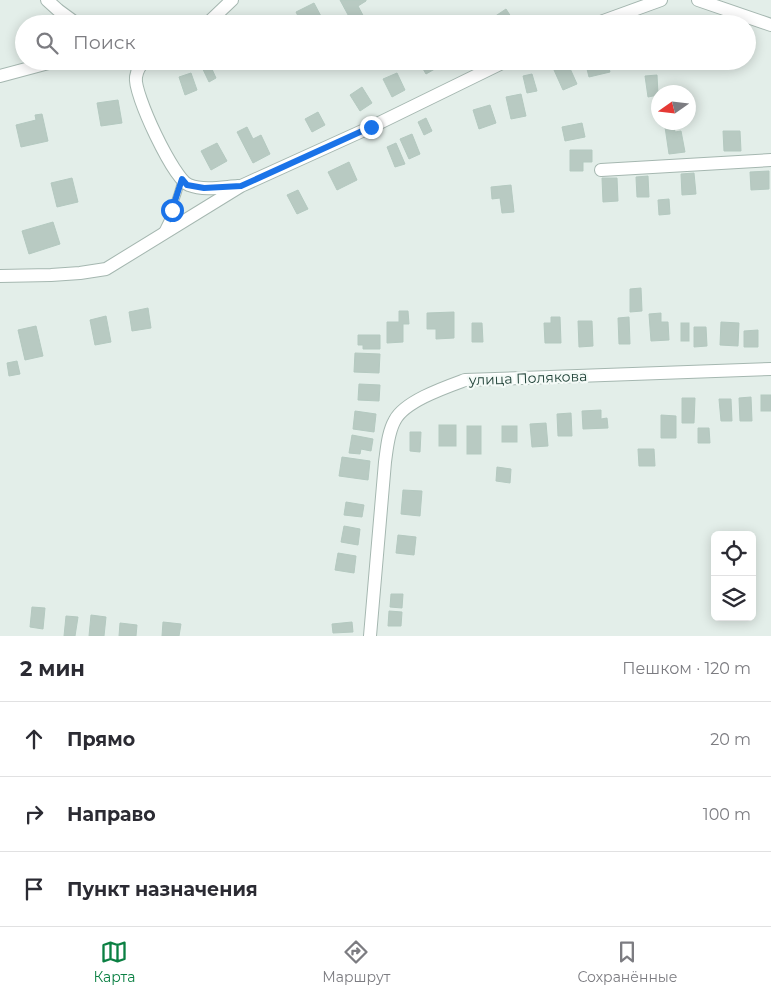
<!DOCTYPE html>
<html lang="ru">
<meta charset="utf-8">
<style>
:root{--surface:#fff;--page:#f7f7f7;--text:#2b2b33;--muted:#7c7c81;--line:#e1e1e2;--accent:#0b8043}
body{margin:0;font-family:Montserrat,sans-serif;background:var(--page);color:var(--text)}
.controls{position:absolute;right:15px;bottom:15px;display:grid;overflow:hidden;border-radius:8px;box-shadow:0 2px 12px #0003}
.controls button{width:45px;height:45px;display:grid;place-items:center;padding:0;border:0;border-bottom:1px solid var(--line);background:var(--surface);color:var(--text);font:25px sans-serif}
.compass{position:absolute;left:651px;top:85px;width:45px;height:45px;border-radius:50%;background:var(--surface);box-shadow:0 2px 12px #0003;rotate:256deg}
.stop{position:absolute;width:15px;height:15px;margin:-11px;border:4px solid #1a73e8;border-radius:50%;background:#fff}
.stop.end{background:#1a73e8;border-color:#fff;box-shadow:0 1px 5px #0008}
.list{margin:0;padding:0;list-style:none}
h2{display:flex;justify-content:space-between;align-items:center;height:65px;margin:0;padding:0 20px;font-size:21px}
h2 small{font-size:16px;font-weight:400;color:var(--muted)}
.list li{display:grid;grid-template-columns:32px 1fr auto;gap:15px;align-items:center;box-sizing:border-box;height:75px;padding:0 20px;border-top:1px solid var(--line)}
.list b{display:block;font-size:19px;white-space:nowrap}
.list em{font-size:16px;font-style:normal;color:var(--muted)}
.icon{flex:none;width:28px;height:28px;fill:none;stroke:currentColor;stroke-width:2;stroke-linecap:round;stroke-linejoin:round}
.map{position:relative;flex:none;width:771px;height:636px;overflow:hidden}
.search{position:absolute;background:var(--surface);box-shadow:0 2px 12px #0003;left:15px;right:15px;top:15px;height:55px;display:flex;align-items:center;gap:12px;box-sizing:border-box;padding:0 18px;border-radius:28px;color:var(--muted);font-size:19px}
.sheet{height:290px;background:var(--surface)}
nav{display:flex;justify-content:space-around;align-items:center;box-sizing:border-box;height:70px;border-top:1px solid var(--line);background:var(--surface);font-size:14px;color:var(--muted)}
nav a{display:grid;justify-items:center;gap:2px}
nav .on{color:var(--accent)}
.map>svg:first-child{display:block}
.building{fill:#b8cac2;stroke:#b4c9c0}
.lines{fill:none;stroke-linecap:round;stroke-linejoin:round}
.service-casing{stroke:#a5b7b0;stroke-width:8}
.minor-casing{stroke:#a5b7b0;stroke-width:14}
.service{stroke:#fff;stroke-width:6}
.minor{stroke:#fff;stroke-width:12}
.route{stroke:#1a73e8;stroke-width:6}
.labels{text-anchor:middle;stroke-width:4.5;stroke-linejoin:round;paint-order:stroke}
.street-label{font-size:14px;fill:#204238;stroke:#f4faf7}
</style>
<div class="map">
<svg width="771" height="636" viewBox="0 0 771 636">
<rect width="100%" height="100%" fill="#e3eee9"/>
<g class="building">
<path d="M340,0H366V1L358,6L365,19L357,24H353Z"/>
<path d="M314,3L323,20L315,24H302L296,12Z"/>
<path d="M506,9L515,23L514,24H494L491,19Z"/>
<path d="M199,61H218L219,64L211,67L216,78L209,82Z"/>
<path d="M420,61H437L440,66L426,74L419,62Z"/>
<path d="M585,61H607L610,72L589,77Z"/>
<path d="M568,64L577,84L563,90L554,70Z"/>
<path d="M191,73L197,90L185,95L179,77Z"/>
<path d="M397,73L405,90L392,97L383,79Z"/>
<path d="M532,74L537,91L527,93L523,76Z"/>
<path d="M657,75L658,95L648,97L645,76Z"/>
<path d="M362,87L372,103L360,111L350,95Z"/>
<path d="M521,94L526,116L511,119L506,97Z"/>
<path d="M118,100L122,123L101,126L97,103Z"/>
<path d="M490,105L496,123L479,129L473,110Z"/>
<path d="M318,112L325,125L312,132L305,119Z"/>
<path d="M42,114L48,141L21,147L16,125L36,120L35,115Z"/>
<path d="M426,118L432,131L424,135L418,122Z"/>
<path d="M582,123L585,137L565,141L562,127Z"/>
<path d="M674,126L675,132L681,131L685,152L669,154L665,127Z"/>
<path d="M247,127L253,139L261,135L270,154L253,163L237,132Z"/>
<path d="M723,131H740L741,151H724Z"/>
<path d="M412,134L420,154L409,159L400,139Z"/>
<path d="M217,143L227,161L211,170L201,151Z"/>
<path d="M396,143L405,164L395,167L387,147Z"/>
<path d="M570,150H592V162H583V171H570Z"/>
<path d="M349,162L357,180L337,190L328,172Z"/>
<path d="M769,171V189L751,190L750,172Z"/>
<path d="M694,173L696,194L682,195L681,174Z"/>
<path d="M648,176L649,197H637L636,177Z"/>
<path d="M72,178L78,202L57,207L51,183Z"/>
<path d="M602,178H617L618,201L603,202Z"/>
<path d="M511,185L514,212L502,213L500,198L492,199L491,187Z"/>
<path d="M298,190L308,209L297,214L287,195Z"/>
<path d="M669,199L670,214L659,215L658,200Z"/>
<path d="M53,222L60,244L29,254L22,231Z"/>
<path d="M641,288L642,311L630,312V289Z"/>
<path d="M148,308L151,328L132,331L129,312Z"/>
<path d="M399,311H408L409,324H403V342L387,343V322H399Z"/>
<path d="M454,312V338L436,339V329H427V313Z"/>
<path d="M661,313V322H668L669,340L651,341L649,314Z"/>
<path d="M106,316L111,342L95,345L90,320Z"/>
<path d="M551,317H560L561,343H545L544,323H551Z"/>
<path d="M629,317L630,344H619L618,318Z"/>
<path d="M578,321H592L593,346L579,347Z"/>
<path d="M721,322L739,323L738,346L720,345Z"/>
<path d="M472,323H482L483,342H472Z"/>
<rect x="681" y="323" width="8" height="18"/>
<path d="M36,326L43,356L25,360L18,330Z"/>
<path d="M694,327H706L707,346L694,347Z"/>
<path d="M758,330V347H744V331Z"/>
<path d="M358,335H380V349H363V345H358Z"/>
<path d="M355,353L380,354L379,373L354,372Z"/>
<path d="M17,361L20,374L9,376L7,363Z"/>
<path d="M359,384L380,385L379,401L358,400Z"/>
<rect x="761" y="395" width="10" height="16"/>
<path d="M751,397L752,421H740L739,398Z"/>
<path d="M682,398H695L694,423H682Z"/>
<path d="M719,399H731L732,421H721Z"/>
<path d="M601,410V419L607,418L608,428L583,429L582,411Z"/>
<path d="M355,411L376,414L374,432L353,429Z"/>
<path d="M571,413L572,436H558L557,414Z"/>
<path d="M661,415L676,416V438H661Z"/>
<path d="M546,423L548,446L532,447L530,424Z"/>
<rect x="439" y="425" width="17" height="21"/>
<rect x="467" y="426" width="14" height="28"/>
<rect x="502" y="426" width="15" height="16"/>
<path d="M698,428H709L710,443H698Z"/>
<path d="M410,432H421L420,452L410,451Z"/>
<path d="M352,435L373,439L371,451L361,449L360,454L349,453Z"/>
<path d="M638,449H654L655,466H639Z"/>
<path d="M342,457L370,461L368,480L339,476Z"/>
<path d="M497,467L511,469L510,483L496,481Z"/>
<path d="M403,490L422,491L420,516L401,514Z"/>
<path d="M346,502L364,505L362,517L344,515Z"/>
<path d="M344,526L360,529L358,545L341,542Z"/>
<path d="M398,535L416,537L414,555L396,553Z"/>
<path d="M338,553L356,556L354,573L335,570Z"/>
<path d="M391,594H403L402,608L390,607Z"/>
<path d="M32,607L45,608L43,629L30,627Z"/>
<path d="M389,611L402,612L401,626H388Z"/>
<path d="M91,615L106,617L104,636H89Z"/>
<path d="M66,616L78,617L75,636H64Z"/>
<path d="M163,622L181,624L179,636H162Z"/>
<path d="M352,622L353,632L333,633L332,624Z"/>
<path d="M120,623L137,625L136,636H119Z"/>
</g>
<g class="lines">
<g class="service-casing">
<path id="service" d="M162,232C171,215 177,197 182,179"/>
</g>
<g class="minor-casing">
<g id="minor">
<path d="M47,0L58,10L77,24"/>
<path d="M698,0L771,25"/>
<path d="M205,24L211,20L232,0"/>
<path d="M595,24L661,0"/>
<path d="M145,61C140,65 137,71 136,77C133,93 174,180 189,185C204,191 223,187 238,186"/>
<path d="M0,76L56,61"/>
<path d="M601,170L771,160"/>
<path d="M0,276L51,275L80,273L106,269L241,186L371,127L506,61"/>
<path d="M370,636L385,462C387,448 388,432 395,420C405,401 446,387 465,380L771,369"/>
</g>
</g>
<use href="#service" class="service"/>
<use href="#minor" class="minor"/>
</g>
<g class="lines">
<path class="route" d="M172,210L182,179L187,185L204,188L241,186L371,127"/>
</g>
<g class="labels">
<g class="street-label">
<text transform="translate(528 378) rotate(-2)" y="5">улица Полякова</text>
</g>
</g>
</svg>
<div class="controls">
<button><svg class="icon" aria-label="locate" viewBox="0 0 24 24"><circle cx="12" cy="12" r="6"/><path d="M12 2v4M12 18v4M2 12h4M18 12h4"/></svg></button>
<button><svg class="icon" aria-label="layers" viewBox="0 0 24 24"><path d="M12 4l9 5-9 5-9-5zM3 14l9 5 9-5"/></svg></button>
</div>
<svg class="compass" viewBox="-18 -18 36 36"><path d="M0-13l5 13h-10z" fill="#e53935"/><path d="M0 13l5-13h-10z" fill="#7c7c81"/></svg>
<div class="stop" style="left:172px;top:210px"></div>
<div class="stop end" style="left:371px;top:127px"></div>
<div class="search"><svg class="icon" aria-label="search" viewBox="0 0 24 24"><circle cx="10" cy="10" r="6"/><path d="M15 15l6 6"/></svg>Поиск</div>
</div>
<section class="sheet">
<h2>2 мин<small>Пешком · 120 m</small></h2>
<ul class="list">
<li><svg class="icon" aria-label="ahead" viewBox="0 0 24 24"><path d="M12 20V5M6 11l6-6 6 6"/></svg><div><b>Прямо</b></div><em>20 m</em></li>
<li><svg class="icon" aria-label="right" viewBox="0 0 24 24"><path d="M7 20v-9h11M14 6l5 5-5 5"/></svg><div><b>Направо</b></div><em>100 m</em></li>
<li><svg class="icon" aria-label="arrive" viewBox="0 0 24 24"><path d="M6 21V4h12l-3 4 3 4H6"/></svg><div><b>Пункт назначения</b></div></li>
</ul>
</section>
<nav>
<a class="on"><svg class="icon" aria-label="map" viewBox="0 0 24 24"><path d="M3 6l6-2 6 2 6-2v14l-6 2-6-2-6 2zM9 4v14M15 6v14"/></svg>Карта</a>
<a><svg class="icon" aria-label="directions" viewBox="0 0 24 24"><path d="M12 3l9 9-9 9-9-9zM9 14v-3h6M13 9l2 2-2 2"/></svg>Маршрут</a>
<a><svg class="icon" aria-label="saved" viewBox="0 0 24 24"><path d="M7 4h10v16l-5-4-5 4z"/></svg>Сохранённые</a>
</nav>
